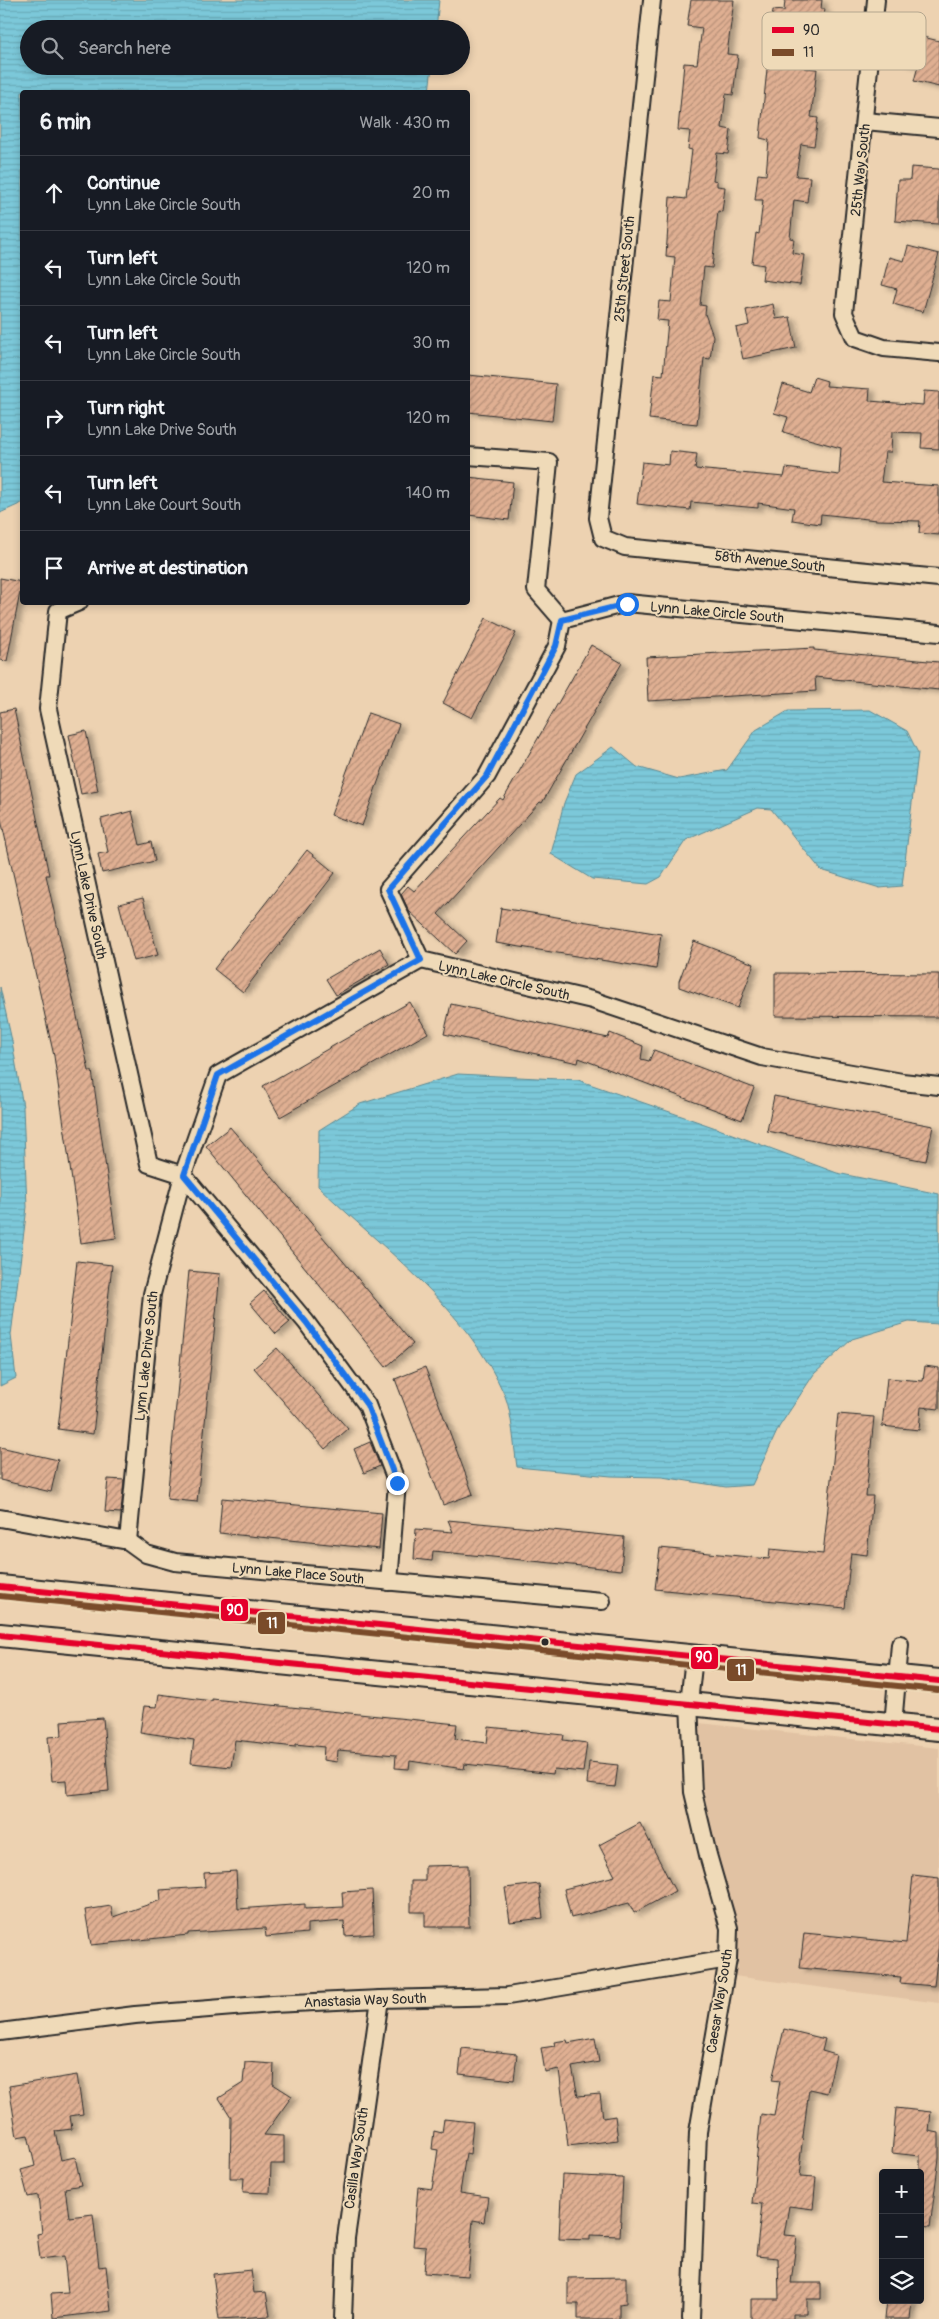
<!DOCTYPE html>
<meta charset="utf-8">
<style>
:root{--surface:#171b24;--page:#20242c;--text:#f1f3f6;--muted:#9ea1a6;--line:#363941}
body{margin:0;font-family:Pangolin,sans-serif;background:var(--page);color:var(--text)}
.controls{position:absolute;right:15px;bottom:15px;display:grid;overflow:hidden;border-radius:5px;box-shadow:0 2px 8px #0003}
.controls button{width:45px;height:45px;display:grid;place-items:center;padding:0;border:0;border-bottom:1px solid var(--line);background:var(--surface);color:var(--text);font:25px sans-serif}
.stop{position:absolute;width:15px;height:15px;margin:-11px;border:4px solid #1a73e8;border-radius:50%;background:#fff}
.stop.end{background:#1a73e8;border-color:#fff;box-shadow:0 1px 5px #0008}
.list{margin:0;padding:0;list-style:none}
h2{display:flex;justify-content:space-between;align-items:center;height:65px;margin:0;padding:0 20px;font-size:21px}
h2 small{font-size:16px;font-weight:400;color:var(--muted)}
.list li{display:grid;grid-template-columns:32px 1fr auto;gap:15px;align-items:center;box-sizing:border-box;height:75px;padding:0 20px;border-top:1px solid var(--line)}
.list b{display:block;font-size:19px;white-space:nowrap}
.list p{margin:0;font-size:16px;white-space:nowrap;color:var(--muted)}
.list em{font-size:16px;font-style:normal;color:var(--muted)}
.icon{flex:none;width:28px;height:28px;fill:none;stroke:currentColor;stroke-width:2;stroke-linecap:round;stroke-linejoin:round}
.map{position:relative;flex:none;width:939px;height:2319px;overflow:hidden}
.search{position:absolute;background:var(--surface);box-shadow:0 2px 8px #0003;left:20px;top:20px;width:450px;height:55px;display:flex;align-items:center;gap:12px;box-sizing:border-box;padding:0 18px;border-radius:28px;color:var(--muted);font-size:19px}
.panel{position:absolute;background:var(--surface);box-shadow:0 2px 8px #0003;left:20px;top:90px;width:450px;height:515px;border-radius:5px}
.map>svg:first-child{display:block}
.built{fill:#e1c2a3}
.water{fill:url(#water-rules);stroke:#5b8993}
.building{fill:url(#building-hatch);stroke:#2b2b2b;filter:url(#shadow)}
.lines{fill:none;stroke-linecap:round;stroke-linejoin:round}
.street-casing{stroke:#2b2b2b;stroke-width:20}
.secondary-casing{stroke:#2b2b2b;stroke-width:26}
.street{stroke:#efdab8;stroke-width:16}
.secondary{stroke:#efdab8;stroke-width:22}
.bus-1-casing{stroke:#efdab8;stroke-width:10}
.bus-2-casing{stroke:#efdab8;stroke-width:10}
.bus-1{stroke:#e4002b;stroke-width:6}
.bus-2{stroke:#7a4b2a;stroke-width:6}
.route{stroke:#1a73e8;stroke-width:6}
.bus-dot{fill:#2b2b2b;stroke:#efdab8;stroke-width:2}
.labels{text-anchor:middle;stroke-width:4;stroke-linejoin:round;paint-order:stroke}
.street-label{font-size:14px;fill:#2b2b2b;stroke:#efdab8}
.key{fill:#efdab8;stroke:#b4a68e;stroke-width:1}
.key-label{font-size:14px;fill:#2b2b2b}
.line-badge{stroke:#efdab8;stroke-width:2}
.badge-label{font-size:14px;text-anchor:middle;font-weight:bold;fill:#fff}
</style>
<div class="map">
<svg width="939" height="2319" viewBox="0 0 939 2319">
<defs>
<pattern id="water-rules" width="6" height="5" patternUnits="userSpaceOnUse" patternTransform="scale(1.25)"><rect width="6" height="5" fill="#7bc8d9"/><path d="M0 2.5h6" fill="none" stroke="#6aacba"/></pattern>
<pattern id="building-hatch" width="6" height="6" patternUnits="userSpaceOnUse" patternTransform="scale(1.25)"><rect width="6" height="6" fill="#dfaf92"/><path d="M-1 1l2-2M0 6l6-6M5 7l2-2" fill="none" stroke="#b58f77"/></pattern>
<filter id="shadow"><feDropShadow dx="5.5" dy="3" stdDeviation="2.5" flood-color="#0004"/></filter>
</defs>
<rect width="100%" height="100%" fill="#edd2b1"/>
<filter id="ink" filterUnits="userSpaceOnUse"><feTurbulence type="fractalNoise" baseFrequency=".02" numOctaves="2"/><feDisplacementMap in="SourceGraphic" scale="10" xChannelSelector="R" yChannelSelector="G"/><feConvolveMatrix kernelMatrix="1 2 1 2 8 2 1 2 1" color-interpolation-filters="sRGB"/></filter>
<g filter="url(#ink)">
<path class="built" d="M699,1723L939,1748V2003L734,1976L736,1968H738V1925L717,1852L703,1791Z"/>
<g class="water">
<path d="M0,0H439L436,29H29V66H432L429,92H22V503L0,513Z"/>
<path d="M870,710L907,731L918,753L902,886L880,888L821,870L771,809L758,808L686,840L661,877L648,884L592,879L551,854L564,803L576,774L613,747L637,767L679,779L727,770L756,730L788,711Z"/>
<path d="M0,987L12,1041L23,1107L27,1207L11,1335L16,1378L0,1386Z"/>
<path d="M458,1074L578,1080L716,1128L837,1173L939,1194V1324L909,1322L852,1339L814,1374L779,1427L752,1485L726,1487L662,1477L611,1476L517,1467C514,1448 512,1412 505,1396C467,1308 385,1251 318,1186L319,1130L360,1104Z"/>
</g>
<g class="building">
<path d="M691,0H734L727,54L738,55L733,95L726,94L722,128L731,130L728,154L717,153L713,180L717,181V186L725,187L722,212L718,211L712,268L704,267L700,305L706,306L705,314L713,336L710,359L704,358L697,424L649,419L654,374L663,375L668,321L657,320L659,301L671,302L675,257L666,256L670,197L686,199L692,150L688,149L690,131L678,130L684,63L697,64L702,28L687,26Z"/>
<path d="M785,0H822L821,9H825L824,16H828L826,38L808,36L804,68L817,69L811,117L818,118L814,146L801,144L796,176L810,177L807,202L794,200L790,238L794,239L792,253L804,255L800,285L762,280L764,265L752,263L756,233L759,234L763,200H755L758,174L766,175L769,140L760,138L773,10L784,11Z"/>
<path d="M911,34L939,41V87L914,81L918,66L903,62Z"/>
<path d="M911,167L939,169V224L895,221L898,180H910Z"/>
<path d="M908,246L939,254L923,312L893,304L897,289L882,285L889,257L904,261Z"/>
<path d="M773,304L776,319L790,317L796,348L743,359L736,328L749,325L746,310Z"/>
<path d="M468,375L556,384L552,421L468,412Z"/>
<path d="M814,377L827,381L826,386L870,389L869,401L923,405L924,391L939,392V449L921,448L922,433L892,432L891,452H885L881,482L939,486V535L919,533L920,521L877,520L821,514L820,524L792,520L794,508L758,503V508L691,502L690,510L637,504L642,462L669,465L670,451L697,454L695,469L784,477L786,468L839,475L841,448L783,432L788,417L774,413L783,384L809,392Z"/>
<path d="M468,477L513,482L509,520L468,515Z"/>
<path d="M0,578L22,582L7,661L0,660Z"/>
<path d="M486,618L516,633L472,718L443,703Z"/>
<path d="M591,645L622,663L542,803L540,802L438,914L467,941L455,954L409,911L401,894L408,886L414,891L500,798L503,800Z"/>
<path d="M814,648V650L939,662V690L815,677L816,691L648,701L646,657Z"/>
<path d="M14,709L49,875H46L89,1071H92L116,1238L81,1243L54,1056L0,815V712Z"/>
<path d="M368,713L399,724L362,826L331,815Z"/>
<path d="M86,731L98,791L81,794L69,735Z"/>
<path d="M132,811L140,845L151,842L155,861L102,873L98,854L108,852L101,819Z"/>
<path d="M307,850L335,873L243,992L214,969Z"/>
<path d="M143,898L158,955L134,961L119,904Z"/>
<path d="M501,908L661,934L656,969L496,943Z"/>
<path d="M694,941L754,964L738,1008L679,987V981Z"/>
<path d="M380,948L389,964L336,995L326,979Z"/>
<path d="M775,973L939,974V1017L775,1016Z"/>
<path d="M410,1002L428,1033L280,1117L263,1086Z"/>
<path d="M451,1004L608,1038L610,1033L643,1046L641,1059L649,1061L654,1050L754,1088L742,1120L579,1058L578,1063L444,1034Z"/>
<path d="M774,1096L933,1126L926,1161L767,1131Z"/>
<path d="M230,1127L413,1344L386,1367L206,1146Z"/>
<path d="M77,1261L112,1265L93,1434L58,1429Z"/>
<path d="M189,1271L220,1274L197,1502L167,1499Z"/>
<path d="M264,1291L290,1322L276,1334L250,1303Z"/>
<path d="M277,1348L348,1429L325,1449L254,1368Z"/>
<path d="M925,1366L939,1368V1409L921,1407L919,1430L882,1426L887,1378L923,1381Z"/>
<path d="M425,1367L473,1494L443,1505L395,1379Z"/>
<path d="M838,1414L874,1417L866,1496H873L867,1555L851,1553L845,1608L655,1589L660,1548L769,1559L770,1549L823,1554Z"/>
<path d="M370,1442L380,1466L364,1473L354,1449Z"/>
<path d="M0,1447L58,1460L51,1492L0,1480Z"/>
<path d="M108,1479L124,1480L121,1513L105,1512Z"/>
<path d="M222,1498L382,1513L379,1549L219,1533Z"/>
<path d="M448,1520L624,1537L621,1570L433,1551L432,1561L414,1559L416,1529L453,1532Z"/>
<path d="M159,1694L212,1701V1699L457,1724L455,1739L487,1743L489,1727L564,1735L563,1740L587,1743L583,1772L554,1769L553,1774L465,1764L464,1769L410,1761L409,1769L395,1768L396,1755L338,1750L337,1762L323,1760L324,1747L295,1744V1747L235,1740L231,1767L191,1763L194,1740L140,1732L144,1706L157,1707Z"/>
<path d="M103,1718L109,1791L67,1795L66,1780L52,1781L48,1737L62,1736L61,1721Z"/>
<path d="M589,1762L618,1765L615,1787L587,1784Z"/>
<path d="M640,1823L675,1891L634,1913L629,1903L571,1918L564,1889L615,1876L599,1845Z"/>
<path d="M468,1865L469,1927H425V1912H411V1881H425V1866Z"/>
<path d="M236,1871L238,1909L305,1904V1909L343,1907L342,1892L372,1890L374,1934L345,1936L344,1921L307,1924V1933L266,1937L265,1928L188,1933V1935L91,1945L85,1910L111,1906L113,1917L161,1900L160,1890L205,1887L204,1873Z"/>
<path d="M913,1875L939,1878V1943L934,1986L900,1983L901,1977L800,1968L804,1933L906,1943Z"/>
<path d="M539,1884L543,1918L510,1922L505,1888Z"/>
<path d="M784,2029L825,2039L822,2051L836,2055L827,2093L809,2089L800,2160H802L800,2176L816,2177L813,2209L789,2206L784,2235L797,2236L791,2283H821V2299H807V2314H793V2319H751V2299H779L778,2258L756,2256L762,2204L752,2203L761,2114L774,2116L780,2081L772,2080Z"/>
<path d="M595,2038L599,2062L572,2067L578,2096L600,2094L603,2118L615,2116L618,2140L568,2146L559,2069L545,2072L541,2048L555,2046L554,2042L567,2040L568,2043Z"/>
<path d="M462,2048L517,2054L514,2080L459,2074Z"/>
<path d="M245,2062L274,2064L273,2084L292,2096L264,2135L284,2136V2164H271L270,2193L243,2192L244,2178H230L231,2117L219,2098L243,2083Z"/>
<path d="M77,2075L83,2114L70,2116L72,2129L55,2131L61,2160L75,2157L81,2185L65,2188L69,2217L93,2214L99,2267L106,2266L111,2311L53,2318L51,2294L68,2293L64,2256L40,2259L37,2234L42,2233L38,2195L28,2197L21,2170L35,2166L28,2135L17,2137L9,2086Z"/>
<path d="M896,2108L931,2112L929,2131L939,2133V2158L930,2227L920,2226V2156L892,2153Z"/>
<path d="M444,2119L473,2122L470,2154L466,2153L460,2193L488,2197L484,2222L473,2220L468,2276L424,2273L426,2247L413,2246L418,2187L432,2189L438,2150L432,2149L434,2131L442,2133Z"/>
<path d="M562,2175L623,2178L620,2236L590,2235V2240L559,2239Z"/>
<path d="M251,2270L254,2293L266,2292L270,2316L219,2319L213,2274Z"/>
<path d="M626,2277V2303L619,2304V2319H578V2304H568V2278Z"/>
<path d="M886,2300H912L910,2319H884Z"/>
</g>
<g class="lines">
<g class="street-casing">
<g id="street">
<path d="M652,0L598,518L603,538L625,547L939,578"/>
<path d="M876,0L844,313L855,338L884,348L939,353"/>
<path d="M865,121L939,128"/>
<path d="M468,456L549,462L536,590L562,620"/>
<path d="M79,602L58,611L48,709L149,1164L183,1175L152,1294L128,1541"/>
<path d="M939,633L627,603L562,620L557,646L487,776L388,889L421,960L592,1000L762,1057L902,1082L939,1086"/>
<path d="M0,1518L128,1541L146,1554L175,1562L602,1601"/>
<path d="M389,1582L397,1483L367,1405L306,1322L183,1175L218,1075L421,960"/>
<path d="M893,1725L900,1644"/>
<path d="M0,2032L135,2015L272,2004L380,1999L508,1996L728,1959"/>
<path d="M343,2319L346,2238L380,1999"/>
<path d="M691,2319L698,2132L728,1959L729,1928L708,1855L693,1792L689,1703L694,1657"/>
</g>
</g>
<g class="secondary-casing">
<g id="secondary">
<path d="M0,1587L939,1681"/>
<path d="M0,1635L939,1729"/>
</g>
</g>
<use href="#street" class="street"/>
<use href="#secondary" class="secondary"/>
<g class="bus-1-casing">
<g id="bus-1">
<path d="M0,1587L939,1681"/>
<path d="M0,1635L939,1729"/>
</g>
</g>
<g class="bus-2-casing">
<path id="bus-2" d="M0,1596L938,1690"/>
</g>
<use href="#bus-1" class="bus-1"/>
<use href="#bus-2" class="bus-2"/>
</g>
</g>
<g class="lines" filter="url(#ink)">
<path class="route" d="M397,1483L367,1405L306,1322L184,1175L218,1075L421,960L388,889L487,776L556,646L562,620L627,604"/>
</g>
<circle class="bus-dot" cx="545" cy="1642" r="4.5"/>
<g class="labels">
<g class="street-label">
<text transform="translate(860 170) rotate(-84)" y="5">25th Way South</text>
<text transform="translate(624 269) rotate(-84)" y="5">25th Street South</text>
<text transform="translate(770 561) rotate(6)" y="5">58th Avenue South</text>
<text transform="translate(717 612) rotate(5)" y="5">Lynn Lake Circle South</text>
<text transform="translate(89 895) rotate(78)" y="5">Lynn Lake Drive South</text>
<text transform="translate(504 980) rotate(13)" y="5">Lynn Lake Circle South</text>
<text transform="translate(146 1356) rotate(-84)" y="5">Lynn Lake Drive South</text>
<text transform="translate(298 1573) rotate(5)" y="5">Lynn Lake Place South</text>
<text transform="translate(365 2000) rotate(-2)" y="5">Anastasia Way South</text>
<text transform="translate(719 2001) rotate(-81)" y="5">Caesar Way South</text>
<text transform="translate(356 2158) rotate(-82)" y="5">Casilla Way South</text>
</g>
</g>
<rect x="762" y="12" width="164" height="58" rx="8" class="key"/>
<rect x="772" y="27" width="22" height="6" fill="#e4002b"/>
<rect x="772" y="49" width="22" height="7" fill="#7a4b2a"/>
<g class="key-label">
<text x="803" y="35">90</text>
<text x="803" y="57">11</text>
</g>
<g class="line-badge">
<rect x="220" y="1598" width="29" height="24" rx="5" fill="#e4002b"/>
<rect x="257" y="1611" width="29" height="24" rx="5" fill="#7a4b2a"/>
<rect x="690" y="1646" width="29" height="24" rx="5" fill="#e4002b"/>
<rect x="726" y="1658" width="29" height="24" rx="5" fill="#7a4b2a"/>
</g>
<g class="badge-label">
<text x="235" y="1615">90</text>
<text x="272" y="1628">11</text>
<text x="704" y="1662">90</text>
<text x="741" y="1675">11</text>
</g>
</svg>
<div class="controls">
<button>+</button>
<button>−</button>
<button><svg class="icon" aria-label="layers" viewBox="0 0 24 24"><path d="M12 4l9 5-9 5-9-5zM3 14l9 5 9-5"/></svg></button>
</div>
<div class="stop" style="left:627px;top:604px"></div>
<div class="stop end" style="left:397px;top:1483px"></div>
<div class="search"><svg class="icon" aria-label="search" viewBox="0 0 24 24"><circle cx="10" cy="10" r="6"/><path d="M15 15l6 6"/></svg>Search here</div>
<section class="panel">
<h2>6 min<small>Walk · 430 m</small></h2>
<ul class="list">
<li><svg class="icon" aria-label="ahead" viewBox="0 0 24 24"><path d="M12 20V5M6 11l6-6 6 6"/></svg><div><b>Continue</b><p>Lynn Lake Circle South</p></div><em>20 m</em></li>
<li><svg class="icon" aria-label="left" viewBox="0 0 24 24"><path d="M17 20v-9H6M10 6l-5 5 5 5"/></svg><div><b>Turn left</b><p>Lynn Lake Circle South</p></div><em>120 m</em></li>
<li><svg class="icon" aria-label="left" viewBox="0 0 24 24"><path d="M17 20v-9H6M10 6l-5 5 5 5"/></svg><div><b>Turn left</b><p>Lynn Lake Circle South</p></div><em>30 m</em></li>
<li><svg class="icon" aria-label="right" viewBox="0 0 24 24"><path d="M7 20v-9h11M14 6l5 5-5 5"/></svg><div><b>Turn right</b><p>Lynn Lake Drive South</p></div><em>120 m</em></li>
<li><svg class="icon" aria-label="left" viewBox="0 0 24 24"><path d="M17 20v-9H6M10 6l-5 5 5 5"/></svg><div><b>Turn left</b><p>Lynn Lake Court South</p></div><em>140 m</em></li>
<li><svg class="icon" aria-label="arrive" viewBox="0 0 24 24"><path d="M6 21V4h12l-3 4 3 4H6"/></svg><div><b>Arrive at destination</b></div></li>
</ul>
</section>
</div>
